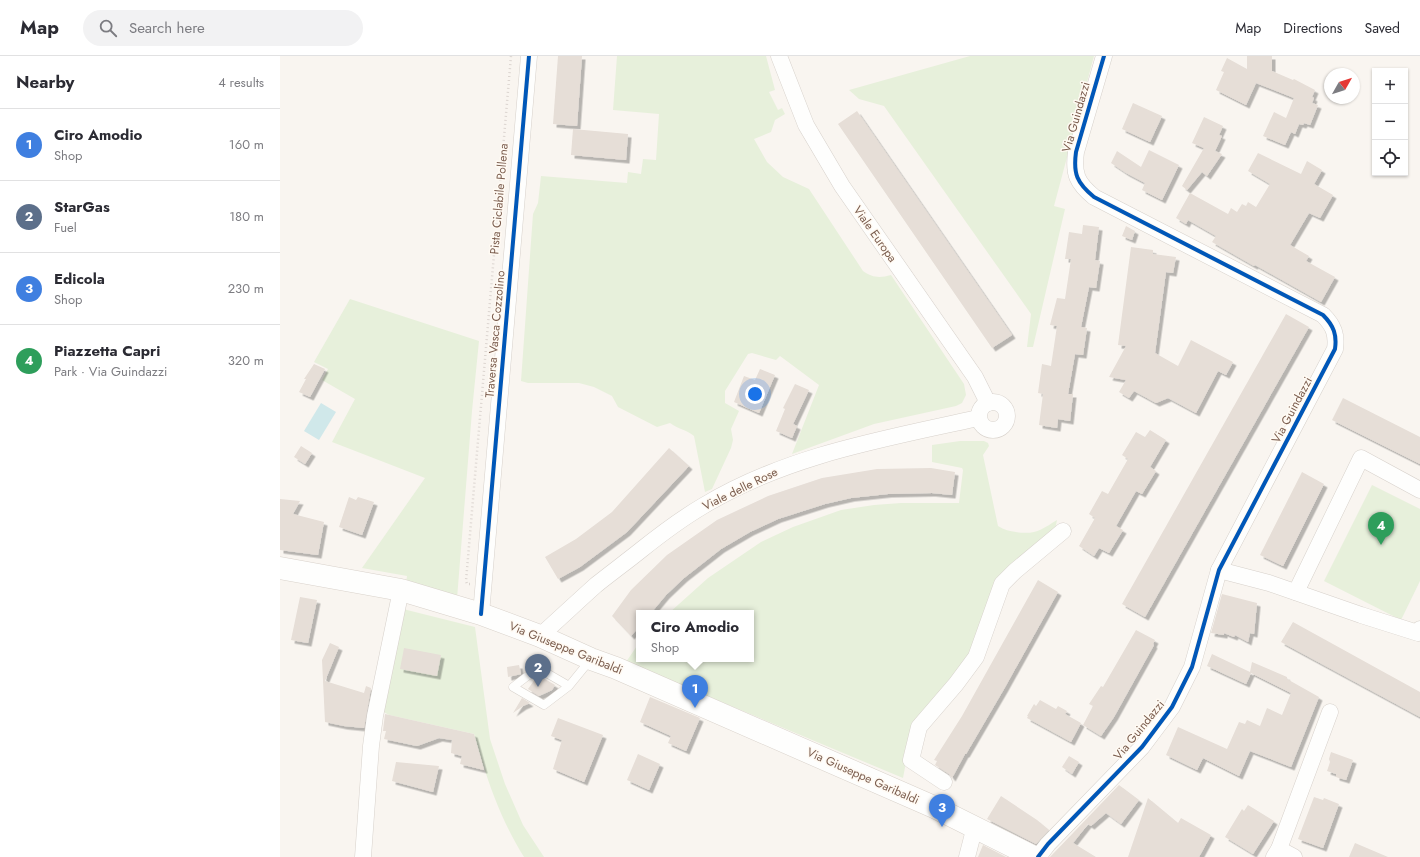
<!DOCTYPE html>
<meta charset="utf-8">
<style>
:root{--surface:#fff;--page:#f2f2f3;--text:#2b2b33;--muted:#7c7c81;--line:#e1e1e2;--accent:#2563eb}
body{margin:0;font-family:Jost,sans-serif;background:var(--page);color:var(--text)}
.controls{position:absolute;right:12px;top:12px;display:grid;overflow:hidden;border-radius:0px;box-shadow:0 1px 3px #0004}
.controls button{width:36px;height:36px;display:grid;place-items:center;padding:0;border:0;border-bottom:1px solid var(--line);background:var(--surface);color:var(--text);font:20px sans-serif}
.compass{position:absolute;left:1044px;top:12px;width:36px;height:36px;border-radius:50%;background:var(--surface);box-shadow:0 1px 3px #0004;rotate:51deg}
.you{position:absolute;left:475px;top:338px;width:14px;height:14px;margin:-10px;border:3px solid #fff;border-radius:50%;background:#1a73e8;box-shadow:0 0 0 6px #1a73e833}
.badge{display:grid;place-items:center;width:26px;height:26px;border-radius:50%;background:var(--accent);color:#fff;font-size:13px;font-weight:700}
.pin{position:absolute;translate:-50% -33px;filter:drop-shadow(0 1px 2px #0008)}
.pin::after{content:'';position:absolute;top:21px;width:14px;height:12px;background:inherit;clip-path:polygon(0 0,100% 0,50% 100%)}
.popup{position:absolute;left:356px;top:554px;width:118px;height:52px;box-sizing:border-box;display:grid;place-content:center;border-radius:0px;background:var(--surface);filter:drop-shadow(0 1px 3px #0005);font-size:13px;white-space:nowrap;color:var(--muted)}
.popup b{font-size:15px;color:var(--text)}
.popup::after{content:'';position:absolute;left:50%;top:100%;margin-left:-8px;border:8px solid transparent;border-top-color:var(--surface)}
.list{margin:0;padding:0;list-style:none}
h2{display:flex;justify-content:space-between;align-items:center;height:52px;margin:0;padding:0 16px;font-size:17px}
h2 small{font-size:13px;font-weight:400;color:var(--muted)}
.list li{display:grid;grid-template-columns:26px 1fr auto;gap:12px;align-items:center;box-sizing:border-box;height:72px;padding:0 16px;border-top:1px solid var(--line)}
.list b{display:block;font-size:15px;white-space:nowrap}
.list p{margin:0;font-size:13px;white-space:nowrap;color:var(--muted)}
.list em{font-size:13px;font-style:normal;color:var(--muted)}
.icon{flex:none;width:22px;height:22px;fill:none;stroke:currentColor;stroke-width:2;stroke-linecap:round;stroke-linejoin:round}
.map{position:relative;flex:none;width:1140px;height:801px;overflow:hidden}
header{display:flex;align-items:center;gap:24px;box-sizing:border-box;height:56px;padding:0 20px;background:var(--surface);border-bottom:1px solid var(--line)}
header strong{font-size:19px}
nav{display:flex;gap:22px;margin-inline-start:auto;font-size:14px}
.search{width:280px;height:36px;background:var(--page);display:flex;align-items:center;gap:10px;box-sizing:border-box;padding:0 14px;border-radius:22px;color:var(--muted);font-size:15px}
main{display:flex}
aside{flex:1;background:var(--surface)}
.map>svg:first-child{display:block}
.green{fill:#e7f0db}
.water{fill:#d0e8ea}
.building{fill:#e6ded7;filter:url(#shadow)}
.lines{fill:none;stroke-linecap:round;stroke-linejoin:round}
.service-casing{stroke:#d7d1cb;stroke-width:9}
.minor-casing{stroke:#d7d1cb;stroke-width:17}
.secondary-casing{stroke:#d9d2cb;stroke-width:23}
.path{stroke:#dcd5d0;stroke-width:2.5;stroke-dasharray:1 3;stroke-linecap:butt}
.service{stroke:#fefefd;stroke-width:8}
.minor{stroke:#fefefd;stroke-width:16}
.secondary{stroke:#fefefd;stroke-width:22}
.cycleway-casing{stroke:#fffaf3;stroke-width:6}
.cycleway{stroke:#0057b8;stroke-width:4}
.labels{text-anchor:middle;stroke-width:3;stroke-linejoin:round;paint-order:stroke}
.street-label{font-size:12px;fill:#7a5c4d;stroke:#fffaf3}
</style>
<header>
<strong>Map</strong>
<div class="search"><svg class="icon" aria-label="search" viewBox="0 0 24 24"><circle cx="10" cy="10" r="6"/><path d="M15 15l6 6"/></svg>Search here</div>
<nav><a>Map</a><a>Directions</a><a>Saved</a></nav>
</header>
<main>
<aside>
<h2>Nearby<small>4 results</small></h2>
<ul class="list">
<li><span class="badge" style="background:#3f7fe0">1</span><div><b>Ciro Amodio</b><p>Shop</p></div><em>160 m</em></li>
<li><span class="badge" style="background:#5c6f8a">2</span><div><b>StarGas</b><p>Fuel</p></div><em>180 m</em></li>
<li><span class="badge" style="background:#3f7fe0">3</span><div><b>Edicola</b><p>Shop</p></div><em>230 m</em></li>
<li><span class="badge" style="background:#2e9e5b">4</span><div><b>Piazzetta Capri</b><p>Park · Via Guindazzi</p></div><em>320 m</em></li>
</ul>
</aside>
<div class="map">
<svg width="1140" height="801" viewBox="0 0 1140 801">
<defs>
<filter id="shadow"><feDropShadow dx="3.5" dy="3.5" stdDeviation="0" flood-color="#0004"/></filter>
</defs>
<rect width="100%" height="100%" fill="#f9f5f0"/>
<g class="green">
<path d="M337,0H486L495,34L489,36L498,54L502,52L505,58L495,64L491,76L474,83L487,106L503,121L529,133L583,215C593,222 600,222 611,219L684,328L686,339L682,347L676,350L594,368L512,398L539,329L500,300L496,304L472,297L468,298L445,335V347L459,355L451,373L453,384L451,392L432,433L425,436L414,380C407,374 398,373 390,367L377,371L338,351L332,340L314,331L299,327H248L241,325L253,158L258,147L261,120L347,127L348,116L361,118L363,103L376,104L379,58L333,54Z"/>
<path d="M690,0H814L774,150L785,153L753,291H747L751,258L604,50L579,43L569,34Z"/>
<path d="M70,243L199,285L192,355L177,543L126,527L127,520L82,512L145,422L52,386L75,343L42,324L48,313L34,306Z"/>
<path d="M680,385H704L708,387L709,390L703,399L718,470C724,474 730,475 736,476C755,479 761,474 777,464L775,474L728,516L688,606L626,706L623,722L346,606L359,587V603H471V557H389L428,522L481,486L513,471L561,454L594,449L621,447H679L683,414L682,412L652,406V389Z"/>
<path d="M1092,429L1140,453V525L1121,564L1044,525Z"/>
<path d="M123,553L195,571L210,683L225,728L243,769L264,801H244C220,763 206,721 194,678L109,659L102,655Z"/>
</g>
<path class="water" d="M41,347L56,356L39,384L24,375Z"/>
<g class="building">
<path d="M278,0H302L297,70L273,68Z"/>
<path d="M967,0H992V15L1013,24L1014,23L1035,34L1032,41L1034,42L1032,47L1038,49L1030,69L1024,67L1023,69L1019,68L1015,78L1011,76L1005,89L983,80L994,56L1006,62L1014,42L976,27L966,49L936,34L944,16L941,15L947,2L967,13Z"/>
<path d="M853,47L882,60L870,86L842,73Z"/>
<path d="M577,55L732,279L712,292L558,68Z"/>
<path d="M924,61L943,70L939,79L942,80L935,95L942,98L927,120L922,116L907,134L902,130L924,92L912,87Z"/>
<path d="M293,73L348,78L346,104L291,99Z"/>
<path d="M869,94L899,109L882,144L862,134L865,127L846,117L831,107L837,95L861,111Z"/>
<path d="M978,97L1021,118L1027,105L1042,114L1034,128L1053,139L1040,162L1029,157L1010,189L1029,200L1026,205L1055,221L1041,246L975,209L974,210L932,186L936,180L908,164L906,168L896,162L910,137L948,158L951,152L957,156L962,148L966,150L968,146L976,151L990,128L968,115Z"/>
<path d="M803,169L819,171L815,204L820,205L816,232L809,231L801,271L807,272L803,299L795,298L788,338H793L790,365L778,363L777,372L759,369L763,338L758,337L762,308L771,310L777,270L770,269L777,242L785,243L791,203H785L789,176L802,178Z"/>
<path d="M846,170L855,175L852,184L842,180Z"/>
<path d="M851,191L873,194V198L896,201L893,217L886,216L875,297L898,310L911,284L953,306L946,319L938,315L916,357L888,342L876,347L854,335L849,342L839,336L846,324L829,321L846,290L838,289Z"/>
<path d="M1006,258L1029,271L865,561L842,548Z"/>
<path d="M34,308L45,313L30,341L19,336L26,323H24Z"/>
<path d="M480,313L495,319L479,357L454,346L464,320L475,324Z"/>
<path d="M515,328L529,334L513,368L517,370L512,382L496,375L505,353L503,352Z"/>
<path d="M1063,342L1140,381V408L1052,364Z"/>
<path d="M870,374L886,384L870,411L876,415L862,438L856,435L836,470L843,474L829,497L819,492L814,500L799,490L815,462L809,458L822,435L828,438L848,403L842,399L856,376L865,381Z"/>
<path d="M21,390L32,397L25,408L14,401Z"/>
<path d="M389,392L409,410L347,476L300,511L278,523L265,501L296,483L332,456Z"/>
<path d="M651,412L675,416L672,439L652,437L608,438L571,442L545,448L498,463L470,476L441,493L404,522L386,539L371,557H359V571L351,580L332,560L351,534L387,499L437,464L488,440L542,422L597,413Z"/>
<path d="M1022,416L1044,428L1003,510L980,499Z"/>
<path d="M69,441L76,444L78,441L94,446L82,479L59,471Z"/>
<path d="M0,443L20,445L13,458L44,466L38,499L0,494Z"/>
<path d="M758,524L778,536L724,633L686,698H685L672,722L669,718L655,709L657,705L654,704L682,660Z"/>
<path d="M942,538L977,547L974,578L970,577L968,586L955,579L954,581L944,577V579L931,577Z"/>
<path d="M20,541L37,544L28,587L11,584Z"/>
<path d="M1013,566L1140,636V661L1001,586Z"/>
<path d="M856,574L875,584L873,588L874,589L834,661L821,680L803,669L813,650L809,648L821,630L823,631Z"/>
<path d="M50,587L59,591L45,625L84,637L86,630L91,632L84,672L64,670L45,666L42,604Z"/>
<path d="M124,592L161,599L157,620L120,613Z"/>
<path d="M932,598L970,616L972,606L1007,621V623L1039,641L1011,711L970,695L959,720L923,702L917,714L886,699L898,671L947,693L959,666L965,668L967,664L980,670L987,652L1002,659L1011,637L971,617L966,628L927,610Z"/>
<path d="M239,609L241,618L228,621L227,611Z"/>
<path d="M258,619L275,629L272,634L259,640L248,633Z"/>
<path d="M370,641L420,662L406,695L388,687L391,680L360,666Z"/>
<path d="M242,642L250,647L243,650L233,657Z"/>
<path d="M760,644L776,653L778,650L787,655L785,658L801,667L791,686L747,662L748,660H747L754,648L756,650Z"/>
<path d="M105,658L194,678L204,714L180,708L182,700L171,697L172,684L159,682L137,690L104,683L106,675H103Z"/>
<path d="M278,662L323,679L304,726L273,713L282,684L271,680Z"/>
<path d="M1051,696L1073,704L1066,724L1056,721V718L1047,715L1050,706L1049,703Z"/>
<path d="M358,698L380,708L369,734L347,724Z"/>
<path d="M789,700L799,706L792,718L782,711Z"/>
<path d="M116,706L159,710L153,736L112,725Z"/>
<path d="M839,729L859,744L841,768L826,757L811,770L808,768L793,787L816,801H770Z"/>
<path d="M721,740L757,764L769,774L756,788L707,763Z"/>
<path d="M1034,741L1043,744L1044,742L1059,748L1043,792L1018,783Z"/>
<path d="M868,742L898,767L901,762L931,779L919,801H848Z"/>
<path d="M968,749L994,765L973,798L945,781L962,753L964,755Z"/>
<path d="M1075,787L1108,801H1069Z"/>
<path d="M703,789L726,801H698Z"/>
</g>
<g class="lines">
<g class="service-casing">
<path id="service" d="M289,630L258,612L233,631L264,649L289,630L311,603"/>
</g>
<g class="minor-casing">
<g id="minor">
<path d="M499,0L526,69L562,130L695,321L708,347"/>
<circle cx="713" cy="360" r="14"/>
<path d="M939,514L989,527L1081,559L1138,577L1140,573"/>
<path d="M1016,536L1081,402L1140,434"/>
<path d="M201,558L249,0"/>
<path d="M260,580C279,563 297,546 316,529C331,517 346,506 361,494C381,478 401,463 423,450C507,399 604,383 698,362"/>
<path d="M664,726L631,704L639,671L676,628L696,601L722,528L735,515L783,475"/>
<path d="M999,793L1014,801"/>
<path d="M83,801L91,690L95,660L121,534"/>
<path d="M687,801L695,770"/>
<path d="M758,801L768,788L862,691L892,651L912,611L939,514L1055,293C1057,279 1054,270 1043,259L814,141C797,127 793,118 796,96L824,0"/>
<path d="M994,801L999,793L1050,656"/>
</g>
</g>
<g class="secondary-casing">
<path id="secondary" d="M0,512L121,534L201,558L260,580L311,603L336,612L654,751L754,801"/>
</g>
<path class="path" d="M190,528H187L186,525L231,0"/>
<use href="#service" class="service"/>
<use href="#minor" class="minor"/>
<use href="#secondary" class="secondary"/>
<g class="cycleway-casing">
<g id="cycleway">
<path d="M201,558L249,0"/>
<path d="M758,801L768,788L862,691L892,651L912,611L939,514L1055,293C1057,279 1054,270 1043,259L814,141C797,127 793,118 796,96L824,0"/>
</g>
</g>
<use href="#cycleway" class="cycleway"/>
</g>
<g class="labels">
<g class="street-label">
<text transform="translate(796 61) rotate(-74)" y="4">Via Guindazzi</text>
<text transform="translate(219 143) rotate(-85)" y="4">Pista Ciclabile Pollena</text>
<text transform="translate(595 178) rotate(55)" y="4">Viale Europa</text>
<text transform="translate(215 278) rotate(-85)" y="4">Traversa Vasca Cozzolino</text>
<text transform="translate(1012 354) rotate(-62)" y="4">Via Guindazzi</text>
<text transform="translate(460 433) rotate(-26)" y="4">Viale delle Rose</text>
<text transform="translate(286 592) rotate(22)" y="4">Via Giuseppe Garibaldi</text>
<text transform="translate(859 674) rotate(-51)" y="4">Via Guindazzi</text>
<text transform="translate(583 720) rotate(24)" y="4">Via Giuseppe Garibaldi</text>
</g>
</g>
</svg>
<div class="controls">
<button>+</button>
<button>−</button>
<button><svg class="icon" aria-label="locate" viewBox="0 0 24 24"><circle cx="12" cy="12" r="6"/><path d="M12 2v4M12 18v4M2 12h4M18 12h4"/></svg></button>
</div>
<svg class="compass" viewBox="-18 -18 36 36"><path d="M0-13l5 13h-10z" fill="#e53935"/><path d="M0 13l5-13h-10z" fill="#7c7c81"/></svg>
<div class="you"></div>
<div class="pin badge" style="left:415px;top:652px;background:#3f7fe0">1</div>
<div class="popup"><b>Ciro Amodio</b>Shop</div>
<div class="pin badge" style="left:258px;top:631px;background:#5c6f8a">2</div>
<div class="pin badge" style="left:662px;top:771px;background:#3f7fe0">3</div>
<div class="pin badge" style="left:1101px;top:489px;background:#2e9e5b">4</div>
</div>
</main>
